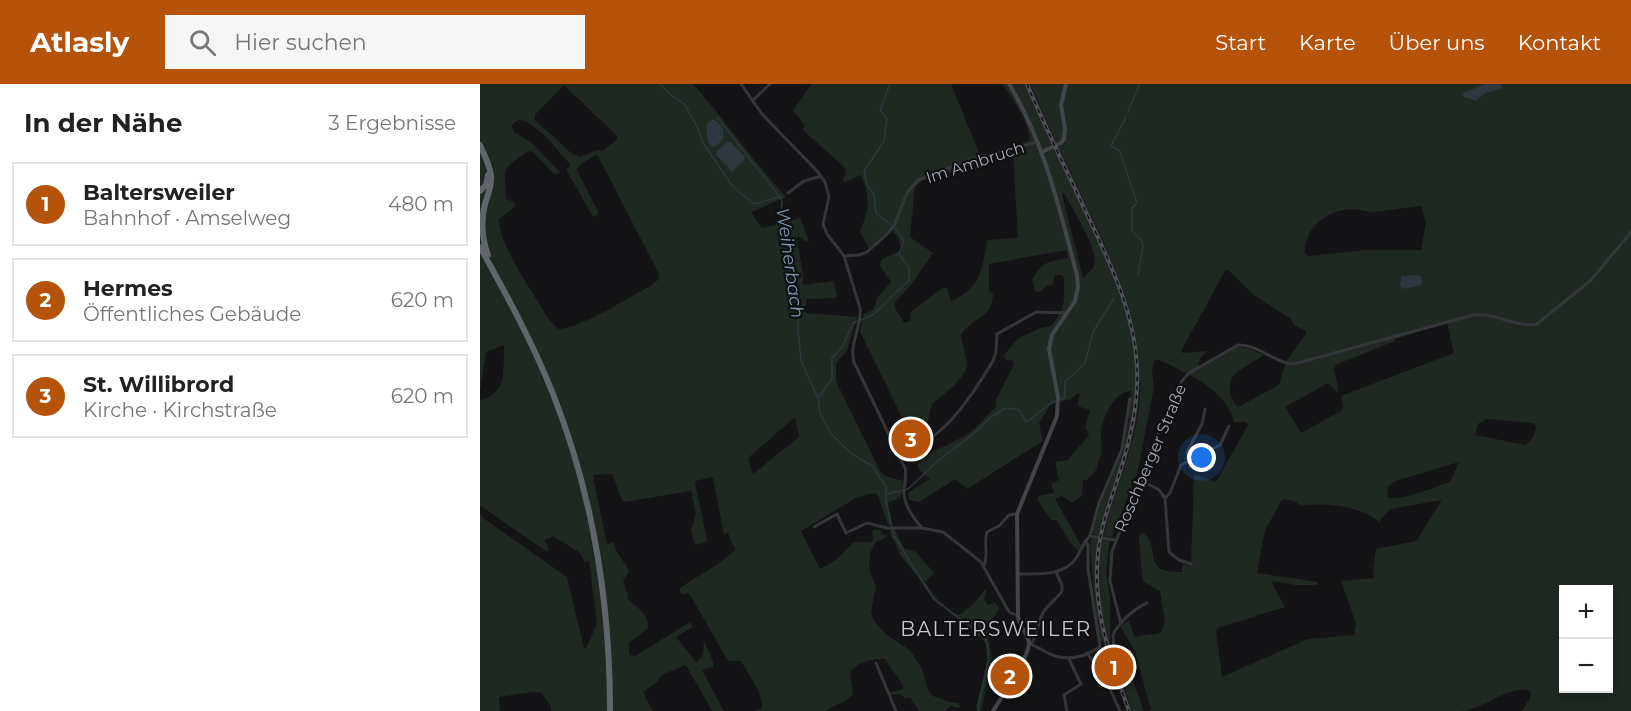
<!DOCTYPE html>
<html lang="de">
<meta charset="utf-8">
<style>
:root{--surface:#fff;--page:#f6f6f6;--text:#222;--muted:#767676;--line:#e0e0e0;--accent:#b45309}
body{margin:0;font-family:Montserrat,sans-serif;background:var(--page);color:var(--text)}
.controls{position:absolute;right:18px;bottom:18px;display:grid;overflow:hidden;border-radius:0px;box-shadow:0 3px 9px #0003}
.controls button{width:54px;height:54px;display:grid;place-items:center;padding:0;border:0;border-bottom:2px solid var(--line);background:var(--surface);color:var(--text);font:30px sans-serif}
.you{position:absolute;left:722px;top:374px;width:21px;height:21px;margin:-15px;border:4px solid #fff;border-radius:50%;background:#1a73e8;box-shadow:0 0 0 9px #1a73e833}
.badge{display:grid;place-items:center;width:39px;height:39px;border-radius:50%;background:var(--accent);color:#fff;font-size:20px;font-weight:700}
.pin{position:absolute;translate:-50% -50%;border:3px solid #fff;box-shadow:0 2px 6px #0006}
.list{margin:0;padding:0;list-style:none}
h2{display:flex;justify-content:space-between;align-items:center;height:78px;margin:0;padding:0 24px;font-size:26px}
h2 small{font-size:20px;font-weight:400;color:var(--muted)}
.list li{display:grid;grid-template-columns:39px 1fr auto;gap:18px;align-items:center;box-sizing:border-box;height:84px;margin:0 12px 12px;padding:0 12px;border:2px solid var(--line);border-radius:0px}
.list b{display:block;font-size:22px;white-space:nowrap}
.list p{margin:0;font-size:20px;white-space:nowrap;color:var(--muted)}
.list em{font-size:20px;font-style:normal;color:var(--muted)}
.icon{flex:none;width:33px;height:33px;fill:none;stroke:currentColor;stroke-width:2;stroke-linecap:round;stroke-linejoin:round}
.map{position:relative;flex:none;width:1151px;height:627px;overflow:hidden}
header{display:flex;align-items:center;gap:36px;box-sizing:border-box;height:84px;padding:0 30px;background:var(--accent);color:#fff}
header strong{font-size:28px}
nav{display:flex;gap:33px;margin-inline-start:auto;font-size:21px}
.search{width:420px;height:54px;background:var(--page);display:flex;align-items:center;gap:15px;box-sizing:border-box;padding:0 21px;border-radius:0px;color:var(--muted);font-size:22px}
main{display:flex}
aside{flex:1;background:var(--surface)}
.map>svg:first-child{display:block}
.built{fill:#202023}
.green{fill:#202822;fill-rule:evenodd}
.water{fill:#2e363e}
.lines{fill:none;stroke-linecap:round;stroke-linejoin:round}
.stream{stroke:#2e363e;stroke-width:1.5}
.street{stroke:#35363a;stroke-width:3}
.secondary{stroke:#43454a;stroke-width:4}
.highway{stroke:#62646b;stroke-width:6}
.rail-casing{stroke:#4e5055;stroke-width:4}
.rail{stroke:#0f0f11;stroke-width:1.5;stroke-dasharray:4.5;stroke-linecap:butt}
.labels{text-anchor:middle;stroke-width:4.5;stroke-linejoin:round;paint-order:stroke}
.street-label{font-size:16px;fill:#a7aab5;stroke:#0f0f11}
.water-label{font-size:18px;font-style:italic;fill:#7f96ae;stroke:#0f0f11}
.quarter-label{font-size:20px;letter-spacing:1.5px;fill:#c7c9d1;stroke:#0f0f11}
</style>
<header>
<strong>Atlasly</strong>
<div class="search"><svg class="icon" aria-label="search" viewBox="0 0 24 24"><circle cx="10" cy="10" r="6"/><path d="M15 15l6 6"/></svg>Hier suchen</div>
<nav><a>Start</a><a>Karte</a><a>Über uns</a><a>Kontakt</a></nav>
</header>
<main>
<aside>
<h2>In der Nähe<small>3 Ergebnisse</small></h2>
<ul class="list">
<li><span class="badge">1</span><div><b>Baltersweiler</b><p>Bahnhof · Amselweg</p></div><em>480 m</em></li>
<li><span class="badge">2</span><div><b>Hermes</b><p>Öffentliches Gebäude</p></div><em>620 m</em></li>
<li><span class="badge">3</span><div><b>St. Willibrord</b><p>Kirche · Kirchstraße</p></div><em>620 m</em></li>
</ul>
</aside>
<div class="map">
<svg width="1151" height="627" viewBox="0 0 1151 627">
<rect width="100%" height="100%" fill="#141416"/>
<path class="built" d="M546,0H550L636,184L652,229L657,256L660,295L657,333L651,364L624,450L620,493L621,515L627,551L640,584L642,595L653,627H648L626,564L616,515V483L620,449L646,363L655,319L632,186Z"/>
<g class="green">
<path d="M0,0H213C246,37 273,77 306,113L271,128L282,144L320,134L329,157L326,158L318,152L317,156L323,189V201L354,197L357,214L326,215V229L377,233L367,267L356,279V297L400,387L405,392L423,397L421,414L408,418L412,441H408L398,411L394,409L376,414L321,447L340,485L356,476L374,458H390L393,456L392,449L394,445L400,446L402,450L408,452L395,459L390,469L389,485L396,502L391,528L394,537L407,551L430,566L442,585L448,606L453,612L470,618L478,619L481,624L471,622L464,627H439L430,613L425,615L421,610L409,611V609L423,605V601L405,575C391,575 380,577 370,588L373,611L363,618L344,627H273L282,624C282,608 269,591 261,577H250L247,575L209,509L203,510L200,508V504C217,492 240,481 255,466L248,449L244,451L233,394L231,393L216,397L215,399L227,456V458L215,461L211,446L216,430L211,407L143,418L132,390L114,391L113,393L127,460L134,458C136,472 144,475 149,487L143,497L148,510L147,514C156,522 170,532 168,544L149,559V571L155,572L210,538L213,543L196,553L217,579L223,570L224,557L233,578V583L222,586L244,627H232L206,581L181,591L178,597L163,608L173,627H71V623L62,609L52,608L19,613L20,627H0V429L3,434L87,493L104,564H106L117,540L109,477L105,478L99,468L73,452L65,456L69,465L67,468L1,422L0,424V316C28,311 23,284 24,261L6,268L0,307ZM84,1L137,52V56L122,67L118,66L99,73L91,69L55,36V31ZM38,36C54,35 78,67 89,79L90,82L86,85L113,133L117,131L118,128L97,86L99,82L115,71L118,72L179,190L178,196L169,203C149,213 98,246 78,245L69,236C56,213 17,159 19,135L36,122L34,118L26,115C25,82 20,88 48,67L53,68L75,91L80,88L52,59L34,48L32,41ZM315,333L319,353L273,390L268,374Z"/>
<path d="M331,0H471L500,71L549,57C551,40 532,14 522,0H546C563,39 581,78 599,116C630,181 662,245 655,319C650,365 630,407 619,451L614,450L613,447L621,418L643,366L649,337L651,307C636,306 622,334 621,347C620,355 623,364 621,371C619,377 617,378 617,385L607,396H603L602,412L592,418L582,412L575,415L601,461L598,467L589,457L577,436H571L557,415L559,412L574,409L571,400L579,396L575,378L588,376L609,351L605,344L610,326L597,322L600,310L597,309L591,315L571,320L559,339L563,357L487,405L475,395L439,418L429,416L428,409L450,395L440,387L437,380C448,367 465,363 479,355C493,349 505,333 516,323V315L534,281L532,275L526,277L524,271L537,255L560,244L571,242C586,224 584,217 584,194L581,191H575L572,201L566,202L560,208L555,207L552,196C563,177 567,178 588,174L586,166L509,180V208L513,209C513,235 493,232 481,251L487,280L485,288L475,301L452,320L448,337L429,348L380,247L384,230L393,226L397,214L411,198L400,182L401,176L421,166C419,156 418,151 410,145L389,165L380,148C389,125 391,114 381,91L365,98L363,96L366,89L364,83L323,46L325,41L313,27ZM533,69L538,154L507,156C502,188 501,202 471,218L467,204H462L431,228L430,237L424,239L415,224V218L430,202L453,169L430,153L435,102L442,97ZM584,109C591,124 622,168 613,184C611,187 605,191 603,194L582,110Z"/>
<path d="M550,0H1151V627H1042L1050,614L1051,609L1048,606C1024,603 1008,624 981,627H668L671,626L654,565L640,543L649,536L654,553L681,549L685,538L680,507L664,498L662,493L659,452L663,449C683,465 659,489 702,488L703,480L711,482L714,390L736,398L768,341L766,338H754C747,305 706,289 679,276H674L672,287L674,303L658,386L632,453L624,452C634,408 655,366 659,320C666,243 636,184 604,116C586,78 568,39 550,0ZM941,122L946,138L941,166H886L829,172L825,169C825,143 846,127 871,125C879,125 886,128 894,128C910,126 925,124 941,122ZM748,186L775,212L811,235L814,241L827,248L806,278L799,301L758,323C749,313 747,302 754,290L784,271C752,255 747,267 719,283C718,276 722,272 727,267L703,269L701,267L745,187ZM967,239L974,269L861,312L863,326L821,349L805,323L848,299L857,308L859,307L854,285L855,281L915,257V255ZM1006,335L1053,339L1056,342C1055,350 1052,357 1045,361L995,351L998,340ZM979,378L970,398C956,402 919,419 907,413L908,402L916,397ZM805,415L816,418L821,422C843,418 883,422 899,438L910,425L962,416L936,457L896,465L893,486L894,494L861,497L876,539L874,551L828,555L742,593L736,547L738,544L805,523L792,499L793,497L815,501H838V498L777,489L785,446L802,416ZM1084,506H1128V604H1084Z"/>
<path d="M414,444L424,464L436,468L454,489L445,498C450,505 469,534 480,530C483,529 492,521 495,518C499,513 502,508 507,504L504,516L508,521L515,518L519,524L507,545L512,575L501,627H497L496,623L508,573L506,559L495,548L453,516L439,494L420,471L414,456L411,453L410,445Z"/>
<path d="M613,454L619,455C613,490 616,523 624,558L620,556L614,510L610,457Z"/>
<path d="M623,456L630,457L626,488L630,513V557H628C620,525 617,490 623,456Z"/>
<path d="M650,589L664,627H653L640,590Z"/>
</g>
<g class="water">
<path d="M1006,0H1021L1023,4L1006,9L995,17L983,12V9Z"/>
<path d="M234,35C246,44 247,54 235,63H232L228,58L226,42L228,38Z"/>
<path d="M247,58H250L265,73L264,76L252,88L236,71L237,67Z"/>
<path d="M934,191L941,192L943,197L941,201L924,205L920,202L921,192Z"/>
</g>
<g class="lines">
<g class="stream">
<path d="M180,0L190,10L204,20L218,44L223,59L253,103L274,120L300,113L302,117L301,131L311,168L309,185L318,207V246L321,277L338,314L340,329L351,350L372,370L392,382L406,402V418L414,452L453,514L505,554C514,577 500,603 498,627"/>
<path d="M648,28C651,18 657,10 659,0"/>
<path d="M237,33L299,112"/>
<path d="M646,33L631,62L640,67L657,119L652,124V147L662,157L663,161L658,192"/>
<path d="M339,313L352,295V274L363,262L373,239L393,231L429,196V183L419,170L424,158L417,146L396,129L394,110L387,101L384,87L404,57L407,35L400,26L410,0"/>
<path d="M580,315L585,314V298L605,279L613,248L634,214"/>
<path d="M407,410L428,405L459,376L493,350L511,333L526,324L539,326L546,338C558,332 564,321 576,317"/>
</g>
<g class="street">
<path d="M261,0L282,30L337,87L345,98L349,113L343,140L347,150L364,172L380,224C382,243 369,259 374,278L425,384C427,393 424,400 424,408C424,421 434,435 442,444L463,448L501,478L529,528L538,532"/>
<path d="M273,16L290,0"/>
<path d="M308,109L324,97L341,92"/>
<path d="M364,172L379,171L387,168L405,152L414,142L427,109L438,96L492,75L557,58"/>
<path d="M418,371C463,357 490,315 513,277L516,268L517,250L556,228L587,229"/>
<path d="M708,375L707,368L722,340L725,325"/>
<path d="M661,396L679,406L685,414L689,468L699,476L711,480"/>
<path d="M685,414L690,409L701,381L740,361L749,342"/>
<path d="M334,443L357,430L366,449L387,439L407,444H442"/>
<path d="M610,452L619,419L642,365L650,315"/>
<path d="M504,481C509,470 503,459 507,448L519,442L529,431L537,430"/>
<path d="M539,490C559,490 585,492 597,473C601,465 604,458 610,452L635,456"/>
<path d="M641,540L630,497L632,467L661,396L668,372L702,297L709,289L758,261C778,260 794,279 814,280L993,231C1015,228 1036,244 1057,240L1111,196L1151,148"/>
<path d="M549,560C555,561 560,565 566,568C584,578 603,574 620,563L608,485V461L605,457"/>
<path d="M551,560C558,551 557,539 563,529C568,520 577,515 582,507V501L576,488"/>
<path d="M650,567L643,570L634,567L633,551C638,539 655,524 667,519"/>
<path d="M607,569L624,592L640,627"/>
<path d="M396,579L416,627"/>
<path d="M587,627L584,611L601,600L589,575"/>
</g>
<g class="secondary">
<path d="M562,68L581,59L584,55L585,45L581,21L586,0"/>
<path d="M513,627C521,614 550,572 549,558C547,549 539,542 538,532L537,430L577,332L578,313L569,265L572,251L595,217L598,202L597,191C579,124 565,60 529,0"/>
</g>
<g class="highway">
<path d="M0,61C4,71 10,81 11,92C12,102 8,110 5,120C1,136 2,155 8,171"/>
<path d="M0,107L6,101L8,91"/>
<path d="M0,163C26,210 53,259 73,310C113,411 130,519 130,627"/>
</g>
<g class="rail-casing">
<path id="rail" d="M547,0C565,43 586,85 606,128C629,177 654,226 657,282C659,321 650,357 638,394C632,413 625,431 621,450C608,513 628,569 649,627"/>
</g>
<use href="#rail" class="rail"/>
</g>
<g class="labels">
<g class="street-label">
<text transform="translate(495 78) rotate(-18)" y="6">Im Ambruch</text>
<text transform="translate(670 374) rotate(-67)" y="6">Roschberger Straße</text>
</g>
<g class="water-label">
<text transform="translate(310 179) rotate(82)" y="6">Weiherbach</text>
</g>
<g class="quarter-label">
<text x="516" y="552">BALTERSWEILER</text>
</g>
</g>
</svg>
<div class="controls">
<button>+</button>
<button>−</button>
</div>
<div class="you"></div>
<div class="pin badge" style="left:634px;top:583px">1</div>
<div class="pin badge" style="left:530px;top:592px">2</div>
<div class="pin badge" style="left:431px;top:355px">3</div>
</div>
</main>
